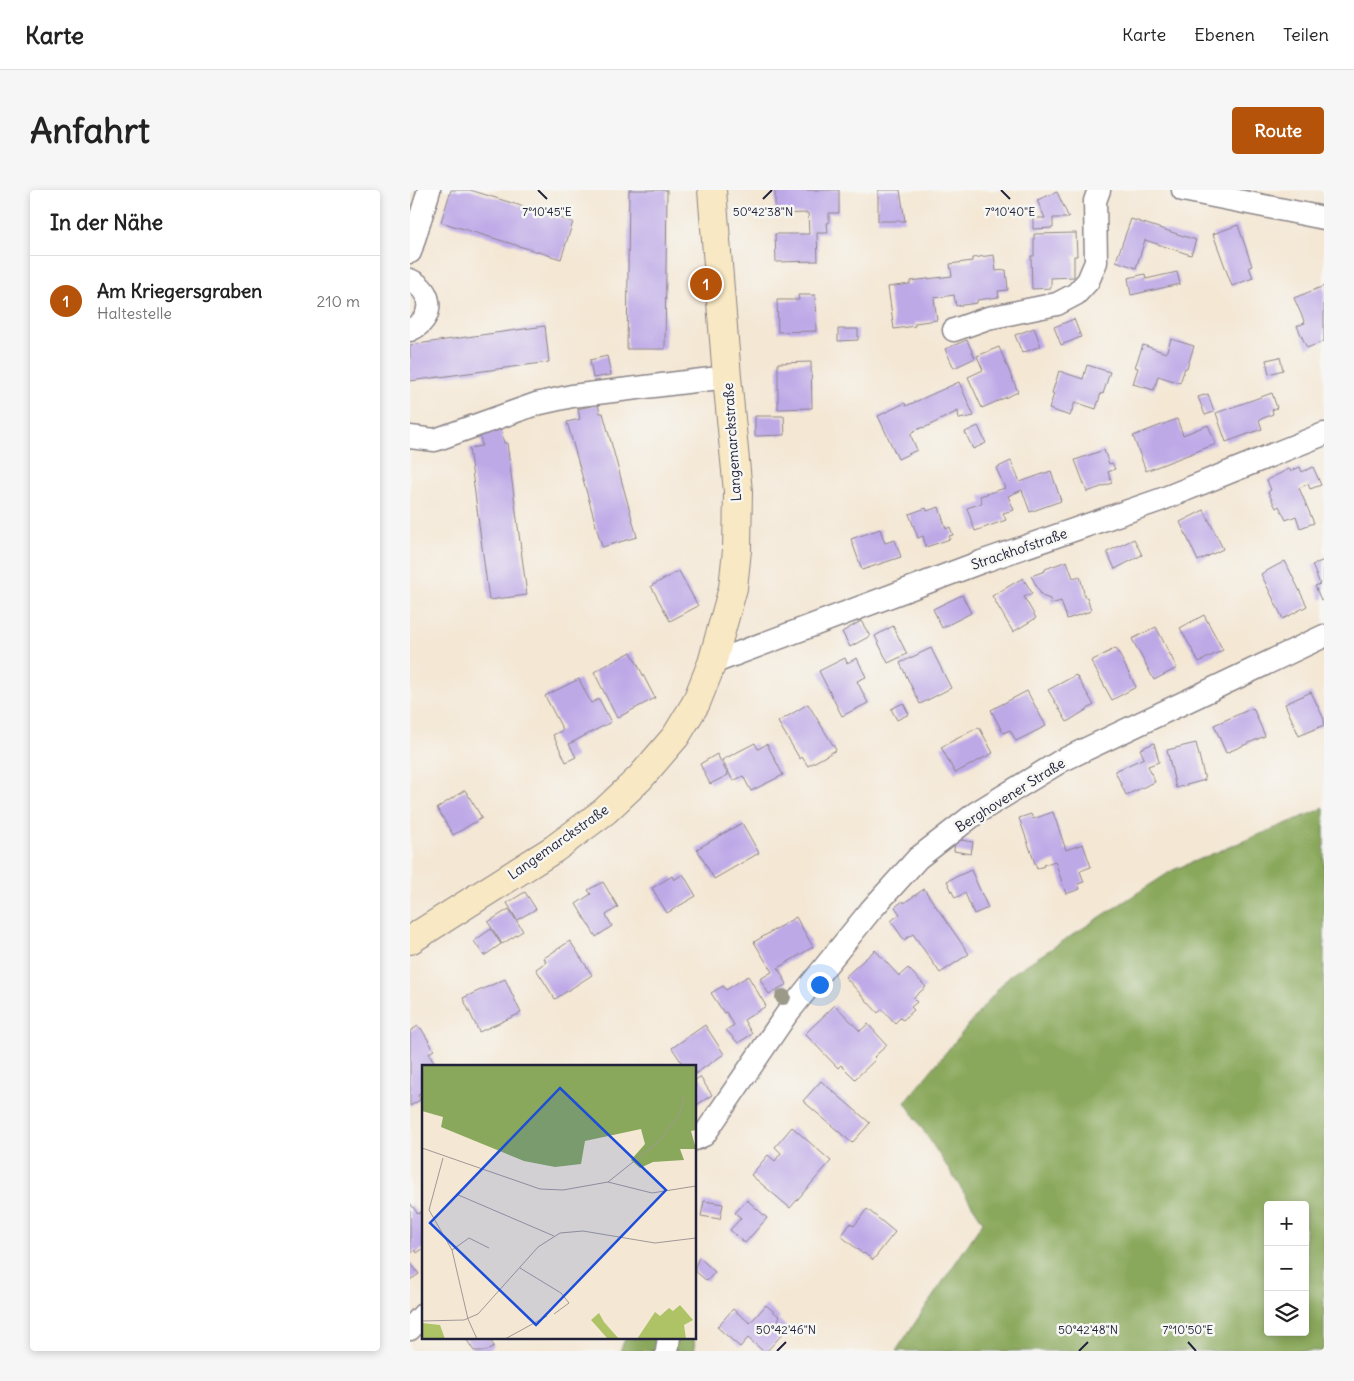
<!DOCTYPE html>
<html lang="de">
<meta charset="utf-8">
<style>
:root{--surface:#fff;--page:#f6f6f6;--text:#222;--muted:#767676;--line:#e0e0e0;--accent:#b45309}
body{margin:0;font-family:Delius,sans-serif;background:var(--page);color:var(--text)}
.controls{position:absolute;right:15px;bottom:15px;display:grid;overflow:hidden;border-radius:5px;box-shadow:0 2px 8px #0003}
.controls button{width:45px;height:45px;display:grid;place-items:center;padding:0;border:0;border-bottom:1px solid var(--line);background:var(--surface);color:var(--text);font:25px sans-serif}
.you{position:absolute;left:409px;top:794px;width:18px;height:18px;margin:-12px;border:4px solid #fff;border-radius:50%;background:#1a73e8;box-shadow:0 0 0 8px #1a73e833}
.badge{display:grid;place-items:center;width:32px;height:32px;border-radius:50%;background:var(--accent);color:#fff;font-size:16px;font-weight:700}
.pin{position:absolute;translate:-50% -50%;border:2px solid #fff;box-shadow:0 1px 5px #0006}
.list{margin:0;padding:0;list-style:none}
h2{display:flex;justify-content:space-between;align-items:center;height:65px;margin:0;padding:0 20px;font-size:21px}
h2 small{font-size:16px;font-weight:400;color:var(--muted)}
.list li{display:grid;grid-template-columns:32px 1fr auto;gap:15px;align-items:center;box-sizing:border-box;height:90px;padding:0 20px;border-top:1px solid var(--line)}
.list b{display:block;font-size:19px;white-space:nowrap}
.list p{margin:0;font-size:16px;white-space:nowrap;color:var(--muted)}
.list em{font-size:16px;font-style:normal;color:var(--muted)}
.icon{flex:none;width:28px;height:28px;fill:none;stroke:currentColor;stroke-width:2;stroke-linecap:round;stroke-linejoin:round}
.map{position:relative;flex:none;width:914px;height:1161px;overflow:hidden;border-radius:5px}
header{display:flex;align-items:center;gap:30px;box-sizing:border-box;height:70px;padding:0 25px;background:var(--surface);border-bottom:1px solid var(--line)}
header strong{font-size:24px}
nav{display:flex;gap:28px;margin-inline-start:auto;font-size:18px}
.intro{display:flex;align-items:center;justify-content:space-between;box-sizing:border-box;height:120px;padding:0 30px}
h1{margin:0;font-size:35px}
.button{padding:12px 22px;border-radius:5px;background:var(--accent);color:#fff;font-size:18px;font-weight:700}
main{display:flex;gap:30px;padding:0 30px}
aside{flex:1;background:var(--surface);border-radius:5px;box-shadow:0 2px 8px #0003}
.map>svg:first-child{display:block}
.forest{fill:#8aa85b;stroke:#56654b;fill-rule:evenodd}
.building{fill:#bea9e7}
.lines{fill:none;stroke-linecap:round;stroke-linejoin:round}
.street-casing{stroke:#8b8488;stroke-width:25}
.secondary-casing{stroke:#8b8488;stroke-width:30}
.street{stroke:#fff;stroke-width:22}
.secondary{stroke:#f8e8c3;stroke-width:28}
.tree{fill:#9b9988}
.ticks{fill:none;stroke:#22223b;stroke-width:2}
.labels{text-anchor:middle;stroke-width:5;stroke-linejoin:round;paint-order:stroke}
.street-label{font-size:14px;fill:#22223b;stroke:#f6f6f2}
.inset-road{fill:none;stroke:#a09897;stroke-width:1}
.view{fill:#1d4ed8;fill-opacity:0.15;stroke:#1d4ed8;stroke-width:2.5}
.inset-edge{fill:none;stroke:#22223b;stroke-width:2.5}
.ticks-label{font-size:12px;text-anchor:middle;fill:#22223b;stroke:#f6f6f2;stroke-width:5;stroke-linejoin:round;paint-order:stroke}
</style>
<header>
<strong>Karte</strong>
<nav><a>Karte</a><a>Ebenen</a><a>Teilen</a></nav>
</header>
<div class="intro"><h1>Anfahrt</h1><a class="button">Route</a></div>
<main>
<aside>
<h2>In der Nähe<small></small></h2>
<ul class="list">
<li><span class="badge">1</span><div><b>Am Kriegersgraben</b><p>Haltestelle</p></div><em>210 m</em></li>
</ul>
</aside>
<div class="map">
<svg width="914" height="1161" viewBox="0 0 914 1161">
<rect width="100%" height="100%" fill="#f6f6f2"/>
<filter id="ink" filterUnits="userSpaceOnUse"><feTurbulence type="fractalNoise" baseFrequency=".02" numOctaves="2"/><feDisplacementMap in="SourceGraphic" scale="10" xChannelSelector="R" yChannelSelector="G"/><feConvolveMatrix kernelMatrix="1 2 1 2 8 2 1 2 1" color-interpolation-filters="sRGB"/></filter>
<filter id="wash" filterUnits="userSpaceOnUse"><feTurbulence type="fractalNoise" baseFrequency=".0096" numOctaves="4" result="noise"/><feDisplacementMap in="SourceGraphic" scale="20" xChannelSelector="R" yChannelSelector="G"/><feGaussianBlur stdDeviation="1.12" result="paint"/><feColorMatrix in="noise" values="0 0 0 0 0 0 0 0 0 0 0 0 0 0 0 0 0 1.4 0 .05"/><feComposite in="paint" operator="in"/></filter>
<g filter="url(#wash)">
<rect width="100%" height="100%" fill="#f4e7d4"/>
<g class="forest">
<path d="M914,618V1161H486L573,1032L495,912L599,786L763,680ZM858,1015H895V1142H858Z"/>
<path d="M259,1147H284L285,1161H210L215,1149Z"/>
</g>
<g id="blocks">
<g class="building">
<path d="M41,0H60L163,32L151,69L31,32Z"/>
<path d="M219,0H257L255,159H217Z"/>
<path d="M365,0H429V23H419V33H417L418,43H407L408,71L366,72L365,44H399L398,23L365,24Z"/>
<path d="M468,0H490L495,31H468Z"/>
<path d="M647,2L659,28H643V38L623,39V28H635L627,10Z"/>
<path d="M721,29L786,50L781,65L735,50L726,78L706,71Z"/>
<path d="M828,35L842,76L839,77L843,88L822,96L803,44Z"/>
<path d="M666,43L667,66H664V87L641,88V98L622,99L621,66H624V44Z"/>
<path d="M584,65L586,81L596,80L598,100L588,101L589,107L567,110V113L546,116L544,105L524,108L527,130L505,133V136L484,139L478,97L500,94V91L542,86L540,74L562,71V68Z"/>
<path d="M767,82L770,94L721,105L718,88L735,84L736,89Z"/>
<path d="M914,96V151L897,158L887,136L895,133L884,108Z"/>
<path d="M388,105H405L406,141L368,142L367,110H389Z"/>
<path d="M664,129L671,147L651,155L644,137Z"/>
<path d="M135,136L139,172L0,191V155Z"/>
<path d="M624,138L631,156L612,163L605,145Z"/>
<path d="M428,139H448V150L428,151Z"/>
<path d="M761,149L784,156L777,178H775L770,193L748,186L744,200L723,194L728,178L725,177L733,155L756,163Z"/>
<path d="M557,150L565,168L544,178L535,159Z"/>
<path d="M589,157L608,202L572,218L558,187L573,180L567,166Z"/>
<path d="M197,166L201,185L183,188L180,170Z"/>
<path d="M870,167L873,180L859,184L856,170Z"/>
<path d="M401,172L402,218L368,219V173Z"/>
<path d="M677,175L700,182L693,204L691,203L686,219L665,212L660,226L639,219L644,204L642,203L649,181L673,189Z"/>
<path d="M549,192L564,226L549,229L548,221L514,238L513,237L502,242L501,246L507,260L488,269L468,226L495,213L496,216Z"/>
<path d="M862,203L867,218L862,220L863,224L849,230L852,239L816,252L806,223Z"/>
<path d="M798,204L804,222L795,225L788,207Z"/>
<path d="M188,214L190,223H193L227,347L192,357L157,232L170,229L168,219Z"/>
<path d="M345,226H374L375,245L345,246Z"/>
<path d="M767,229L773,245L798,235L806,254L736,281L723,246Z"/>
<path d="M568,236L576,253L563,259L555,242Z"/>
<path d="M90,237L94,253H97L117,405L79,410L59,258L72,256L70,245Z"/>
<path d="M694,260L699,274L702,273L705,279L698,282L702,293L677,302L665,270Z"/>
<path d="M601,271L610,292L641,281L651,311L620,322L612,300L598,306L604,320L593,323L596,330L565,341L557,318L572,313L570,306L595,298L586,278Z"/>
<path d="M890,277L892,282L903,277L911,295L900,299L898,294L889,298L904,333L890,338L886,326L876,330L869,316L866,318L858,302L861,300L857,290L879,279L881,281Z"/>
<path d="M529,317L536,339L540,337L543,345L539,346L540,349L516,357L513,346L508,348L499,324L516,318L517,321Z"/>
<path d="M794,320L813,359L788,371L770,332Z"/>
<path d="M470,339L475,353L485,350L491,367L452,380L441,349Z"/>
<path d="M724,349L732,365L705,379L697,362Z"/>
<path d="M914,370V408L911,410L905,396L910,394L902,375Z"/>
<path d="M657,371L663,388L670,386L675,408L677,407L681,421L657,429L651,411L641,414L640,409L632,406L621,386L635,381V379Z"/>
<path d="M875,371L897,416L873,429L851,384Z"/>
<path d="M269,381L288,416L260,431L241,396Z"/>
<path d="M613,388L622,403L614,407L626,428L603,442L582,406Z"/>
<path d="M552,405L561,423L532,438L523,419Z"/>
<path d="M794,425L813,460L789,472L770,438Z"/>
<path d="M451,431L460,446L440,457L432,442Z"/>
<path d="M483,436L497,464L478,473L465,446Z"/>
<path d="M746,437L767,478L744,490L722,449Z"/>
<path d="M521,458L541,498L510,514L490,473Z"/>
<path d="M706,458L726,497L702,510L681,471Z"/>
<path d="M221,462L245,508L207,528L184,482Z"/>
<path d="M435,468L437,473L447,468L456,487L447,491L458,513L432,526L409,481Z"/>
<path d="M666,485L684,515L657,532L638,500Z"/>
<path d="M169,489L181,513L189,509L201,532L159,554L166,567L156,572L143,545L153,540L135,506Z"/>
<path d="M617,501L636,536L606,551L600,540L593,543L581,520Z"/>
<path d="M901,502L914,529V535L889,546L875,514Z"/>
<path d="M493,513L499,524L487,530L481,519Z"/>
<path d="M398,514L426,560L398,576L392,567L390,569L368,532Z"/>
<path d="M843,518L855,546L816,563L804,535Z"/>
<path d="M569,537L583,563L545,583L531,557Z"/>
<path d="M345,553L348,559L357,554L373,585L341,601L333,586L323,591L312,570Z"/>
<path d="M744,553L749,572L738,576L745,592L716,605L705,581L734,568L730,559Z"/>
<path d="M786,553L795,590L766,598L757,560Z"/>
<path d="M307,564L318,585L300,594L290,574Z"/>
<path d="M55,600L72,628L43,645L27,618Z"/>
<path d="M643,622L656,660L673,654L681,677L670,681L674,692L668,694L670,699L656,704L645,671L633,675L634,676L627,679L609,628L621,624L623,629Z"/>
<path d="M332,633L349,663L304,689L287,659Z"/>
<path d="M545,649L563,652L561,664L544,661Z"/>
<path d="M561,680L578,718L564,724L555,703L545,708L537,691Z"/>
<path d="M273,684L286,706L257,723L242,698L262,686L264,690Z"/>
<path d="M193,692L208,717L196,725L202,736L186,747L166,714L181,704L178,700Z"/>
<path d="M514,699L559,764L530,783L503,744L494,750L481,731L490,724L485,717L493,711L494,713Z"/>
<path d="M115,702L126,719L107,730L97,713Z"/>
<path d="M99,719L113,741L92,754L78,732Z"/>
<path d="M386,727L403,757L368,778L377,794L359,804L350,789L362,782L344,752Z"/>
<path d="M81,739L91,754L74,766L64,751Z"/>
<path d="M160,751L182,785L145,809L126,779L136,772L134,768Z"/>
<path d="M465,760L489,786L498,778L516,797L503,808L507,812L501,817L504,820L493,830L490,828L485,833L472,819L468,823L435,787Z"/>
<path d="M338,786L356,816L334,830L342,844L328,853L316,840L324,835L316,822L314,823L301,803L313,796L316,800Z"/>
<path d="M95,789L111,823L69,842L53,808Z"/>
<path d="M425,815L450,841L458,834L477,855L464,867L466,869L445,889L431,875L428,878L395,844Z"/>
<path d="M295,835L314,864L285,884V876H274L262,858Z"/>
<path d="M8,836L10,839L11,838L24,860L19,863L26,876H14V902L8,905L10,910L0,916V841Z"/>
<path d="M290,887L302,905L285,916V890Z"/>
<path d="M411,891L460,933L442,953L393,911Z"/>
<path d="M382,937L421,971L380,1018L341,985L358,965L365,971L371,963L365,957Z"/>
<path d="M337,1010L357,1028L335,1053L320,1040L331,1028L325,1023Z"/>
<path d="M294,1011L313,1014L310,1029L291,1026Z"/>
<path d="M0,1013L8,1024L14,1020V1058L7,1063L5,1060L0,1064Z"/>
<path d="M457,1019L485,1042L463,1070L454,1063L453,1064L431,1046L441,1033L444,1036Z"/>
<path d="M289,1067L305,1082L297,1091L285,1081V1077Z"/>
<path d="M0,1072L9,1084L0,1090Z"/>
<path d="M356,1115L370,1127L368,1129L378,1138L357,1161H353L338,1148L330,1157L307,1137L323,1119L340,1133Z"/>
<path d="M55,1147H78L84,1156L77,1161H64Z"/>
</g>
</g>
</g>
<g filter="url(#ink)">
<use href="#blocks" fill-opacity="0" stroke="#8b8488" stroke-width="1"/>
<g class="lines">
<g class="street-casing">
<g id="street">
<path d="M773,0L914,28"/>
<path d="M0,62L19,0"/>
<path d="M0,90C24,101 25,129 0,140"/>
<path d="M544,140L578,128L647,114L666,104L678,91L686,72L685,11L689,0"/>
<path d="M0,247L25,250L126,214L162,206L317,187"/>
<path d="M302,473L571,372L750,310L914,244"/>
<path d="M285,949L294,945L376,825L460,721L508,668L566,623L651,571L914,446"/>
<path d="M0,1139L14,1124"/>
<path d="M257,1161L259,1147"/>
</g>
</g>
<g class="secondary-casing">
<path id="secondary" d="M0,750L144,659L195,621L230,588L266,546L286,513L302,473L323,398L327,360L328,302L317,187L302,0"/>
</g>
<use href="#street" class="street"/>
<use href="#secondary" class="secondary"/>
</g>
<circle class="tree" cx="373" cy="807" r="8"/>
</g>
<path class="ticks" d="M128,0L137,9M591,0L600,9M353,9L362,0M778,1152L786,1161M367,1161L376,1152M669,1161L678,1152"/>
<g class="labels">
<g class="street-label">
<text transform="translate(322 252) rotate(-94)" y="5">Langemarckstraße</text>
<text transform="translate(609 359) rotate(-19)" y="5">Strackhofstraße</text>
<text transform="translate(600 605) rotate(-32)" y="5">Berghovener Straße</text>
<text transform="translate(148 652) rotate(-35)" y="5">Langemarckstraße</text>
</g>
</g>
<g transform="translate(12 875)">
<rect width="274" height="274" fill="#f4e7d4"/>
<path d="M258,240L271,255L262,260L264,274H215L233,247L238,251L247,243L251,246ZM177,248L182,257L197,274H186L169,255ZM0,258L18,260L23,274H0Z" fill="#aec266"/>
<path d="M0,0H274V65L269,66L274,84H258L262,95L231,97L218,103L209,95L223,79L219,64L163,76L159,99L133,102L102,96L19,62L21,52L0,46Z" fill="#8aa85b"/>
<path class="inset-road" d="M0,83L118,124L141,125L186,117L230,128L274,121M21,93L7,145L30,185L46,254L55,274M186,117L236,77L258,49L262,32M34,129L132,171M30,185L47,173L67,183M98,203L139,228L147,238L132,249M0,256L42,255L56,249L116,182L138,168L161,166L233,178L274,173M83,274L125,251"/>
<path class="view" d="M138,23L244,125L114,260L8,158Z"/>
<rect width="274" height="274" class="inset-edge"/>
</g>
<g class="ticks-label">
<text x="353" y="26">50°42'38"N</text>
<text x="137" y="26">7°10'45"E</text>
<text x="600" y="26">7°10'40"E</text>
<text x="778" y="1144">7°10'50"E</text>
<text x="376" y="1144">50°42'46"N</text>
<text x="678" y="1144">50°42'48"N</text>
</g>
</svg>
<div class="controls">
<button>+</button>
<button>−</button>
<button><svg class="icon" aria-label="layers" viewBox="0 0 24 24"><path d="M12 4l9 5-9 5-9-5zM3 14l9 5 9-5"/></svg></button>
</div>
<div class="you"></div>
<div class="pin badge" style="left:296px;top:94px">1</div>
</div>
</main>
